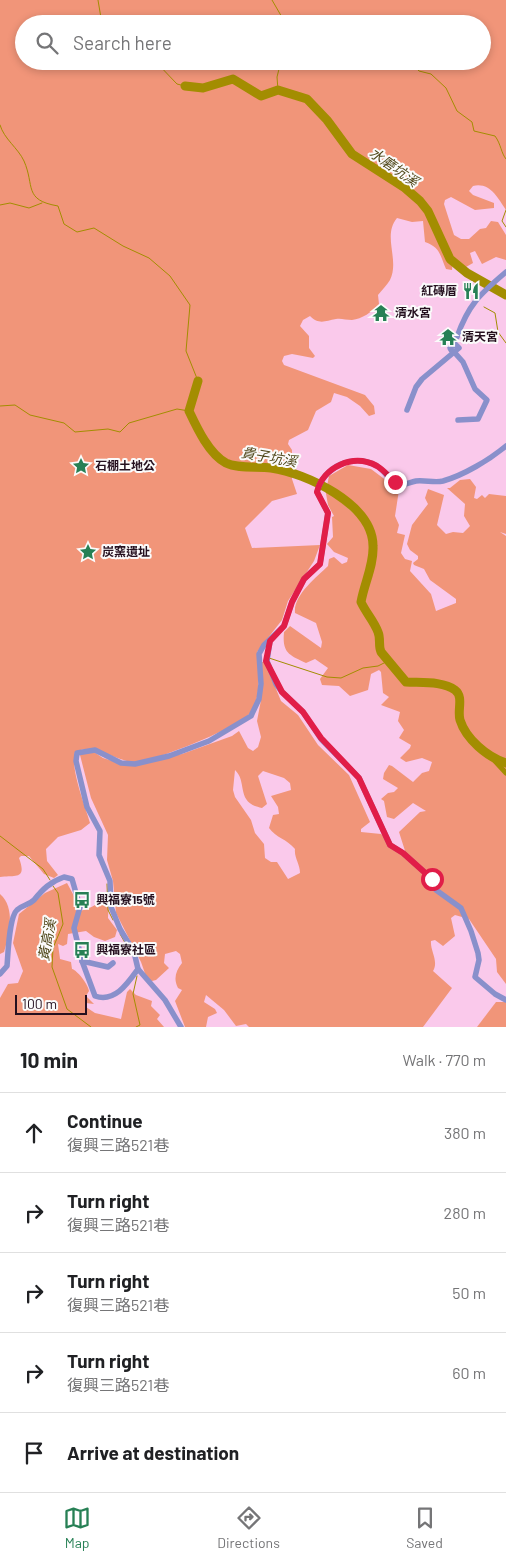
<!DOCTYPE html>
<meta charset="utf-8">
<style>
:root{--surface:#fff;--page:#f6f6f6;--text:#202124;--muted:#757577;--line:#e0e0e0;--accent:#278055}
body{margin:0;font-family:Barlow,"Noto Sans TC",sans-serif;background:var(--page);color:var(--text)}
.scale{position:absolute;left:15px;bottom:12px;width:72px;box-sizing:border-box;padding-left:5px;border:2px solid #25101f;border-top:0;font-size:14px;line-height:18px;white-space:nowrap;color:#25101f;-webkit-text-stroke:4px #fbfbfb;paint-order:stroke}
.stop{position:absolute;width:15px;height:15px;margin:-11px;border:4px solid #e11d48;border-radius:50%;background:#fff}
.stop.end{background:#e11d48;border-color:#fff;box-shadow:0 1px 5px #0008}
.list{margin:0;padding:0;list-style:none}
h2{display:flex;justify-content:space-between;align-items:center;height:65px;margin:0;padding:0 20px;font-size:21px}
h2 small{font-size:16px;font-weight:400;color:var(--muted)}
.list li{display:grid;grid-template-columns:32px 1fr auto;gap:15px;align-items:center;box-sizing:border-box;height:80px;padding:0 20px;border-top:1px solid var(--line)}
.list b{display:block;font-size:19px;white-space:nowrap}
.list p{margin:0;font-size:16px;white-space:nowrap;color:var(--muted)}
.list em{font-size:16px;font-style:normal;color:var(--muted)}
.icon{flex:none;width:28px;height:28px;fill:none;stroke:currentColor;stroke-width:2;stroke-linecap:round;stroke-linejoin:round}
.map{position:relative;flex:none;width:506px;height:1027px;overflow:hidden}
.search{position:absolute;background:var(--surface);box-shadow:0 2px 8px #0003;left:15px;right:15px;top:15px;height:55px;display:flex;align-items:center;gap:12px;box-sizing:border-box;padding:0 18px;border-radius:28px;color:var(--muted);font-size:19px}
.sheet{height:465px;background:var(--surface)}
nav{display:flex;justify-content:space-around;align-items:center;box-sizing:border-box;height:70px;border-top:1px solid var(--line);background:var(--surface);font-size:14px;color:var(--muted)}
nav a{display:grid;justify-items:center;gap:2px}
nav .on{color:var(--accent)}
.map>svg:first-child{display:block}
.green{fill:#f19579;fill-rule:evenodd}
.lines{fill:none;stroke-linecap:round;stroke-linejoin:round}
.stream{stroke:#a38d01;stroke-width:1}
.canal{stroke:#a38d01;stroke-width:5}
.river{stroke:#a38d01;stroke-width:9}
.street{stroke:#8990cb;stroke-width:5.5}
.route{stroke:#e11d48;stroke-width:6}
.labels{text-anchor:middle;stroke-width:4;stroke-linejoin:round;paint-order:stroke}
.poi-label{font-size:12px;font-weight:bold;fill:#25101f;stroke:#fbfbfb;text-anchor:start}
.water-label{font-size:14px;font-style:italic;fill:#51481b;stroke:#fbfbfb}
</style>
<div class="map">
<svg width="506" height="1027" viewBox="0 0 506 1027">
<rect width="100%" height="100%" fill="#fac9eb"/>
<g class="green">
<path d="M0,0H506V210C498,198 490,182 473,186L469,191L473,195L494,203V208L475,210L451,197L445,200L444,204L454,235L461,239H469L480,229L486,228L491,221L498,222L506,235V260L496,257L482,264L475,251L470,253L473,263L466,267L453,258L452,270L446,269C440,255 440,247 425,242L423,221L412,222L397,218C382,236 400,260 390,280C387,285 382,290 378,295L379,304C372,312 362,319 352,320C346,320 341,318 336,319C325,321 319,325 310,316L303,320L300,326L309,336V348L315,356L313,358L292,354L284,356L282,361L284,365L365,395L374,406L375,414L369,416L360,406L347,397L334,393L331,402L316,411L308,430L289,440L288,444L292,450V479L297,494L272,501L245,528L252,548L320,545L314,561L288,601L282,620L257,652C258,672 262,695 251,712C241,727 151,763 133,762C112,760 96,742 75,752C70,769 85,805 90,823L81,830L58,837L46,849L47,861L58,875L54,878L44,874L29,856H21L19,858C27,880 16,875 0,877ZM24,24H482V61H24Z"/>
<path d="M348,465L371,469L399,490L395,516L399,525L397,533L405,535L401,553L405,559L412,561L410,571L431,594L436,611L456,603V599L430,580L424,569L414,565L413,563L418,559V556L410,550L407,544L412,525L428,504L425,498L428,489L444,495L437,525L446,534L453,532L463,533L470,526L464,516L465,504L447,488H450L460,480L470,479L476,487L474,498L477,499L482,495L485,498L489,494L506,496V534L500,532L506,536V984L497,972L496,959L469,919L455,915L451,918L455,936L443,946L435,940L431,941C430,951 439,961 433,971L452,988L423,1027H249L246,1024L236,1026L224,1010L206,995L204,1002L215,1009L217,1013L208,1017L206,1027H185L175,1001L182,990L178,988C173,978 176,971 182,963L180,954L176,951L165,954L164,963L169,968L156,980L148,982L141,962L116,913L113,881L107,860L108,835L91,798L80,755L81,753L94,752L103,758L122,764L182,754L232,736L239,731L248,748L253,751L258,747L261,737L257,721L261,700L262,662H265L281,701L298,715L318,745L349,775L370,822L361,829V832L381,834L406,854L399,832L420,812L426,811L413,803L394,819L387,817L384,801L381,799L388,793L394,792L398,788L383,779L384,773L389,765L392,766L413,782L422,773L429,771L432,762L422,758L406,762L400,758L410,748L411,745L399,738L404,730L398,721L400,712L381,705L389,697L383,693L381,672L379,670L371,674L368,690L350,696L339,686L322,685L320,679L328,668L315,659L306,663C289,655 282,653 284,632L290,626L321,648L322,642L316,623L295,613C293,595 317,577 328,566L329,559L334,557L342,564L347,562L348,558L334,552L327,544L333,537L332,517L334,516L328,505L325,488L360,519L353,509L327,486L329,476ZM235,770C248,782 235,803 262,808L267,804L258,776L263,771L284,778L290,783L291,790L271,796L278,807L279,814L273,815L269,828C276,838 287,839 295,849C294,858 300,864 300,873L288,879L277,862H271L265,858L264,844L255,833L251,820L235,797L233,790Z"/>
<path d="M67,883L74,896L76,911C86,911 98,905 104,897C111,905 108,909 108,918L117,930L115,937L105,941L94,937L86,931L68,934L67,944L63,946L58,944L60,959L71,962L72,969C77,970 88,984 89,991L86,996L94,1004L86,1003V1007L95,1013L121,1019L127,992L130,989L136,995L152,1001L151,1006L160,1015L157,1019L164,1027H0V998L8,984L18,983L23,971L13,943L19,914L45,893Z"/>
<path d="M0,894C16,908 9,935 4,952L0,954Z"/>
<path d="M496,1002H506V1027H477Z"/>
</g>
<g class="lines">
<g class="stream">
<path d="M98,0L102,24"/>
<path d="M272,0L283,19V24"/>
<path d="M155,61L177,84L185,86"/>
<path d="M409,61L419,71L431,74L446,88L457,111L472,122L474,131L495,136C501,144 501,153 506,159"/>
<path d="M278,90L277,77L281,61"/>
<path d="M0,125C4,139 18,148 24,161C35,186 23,200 58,206L64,224L77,232L94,228L123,246L149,258L170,276L190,305L186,351L198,381"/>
<path d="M0,205L10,203L29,208L42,203"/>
<path d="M506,210L502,221L506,227"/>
<path d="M484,307L495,313L498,332L506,343"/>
<path d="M0,406L15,405L30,415L64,423L75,432L108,429L120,432L129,423L177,409L189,411"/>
<path d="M269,658L327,677L341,678L363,668L378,666L390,660"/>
<path d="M0,836L43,869L50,880"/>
<path d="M107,884L108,910L113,920"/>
<path d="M53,886L58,893L63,924L53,948L52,967L67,1009L91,1027"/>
<path d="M120,934L132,955"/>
<path d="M136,1027L140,1025L133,994L137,976"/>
</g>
<path class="canal" d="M493,759L506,773"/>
<g class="river">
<path d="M185,86L203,88L233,79L261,96L278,90L307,99L327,120L352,154L405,188L420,201L428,211L450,259L467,273L506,295"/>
<path d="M198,381L189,411C197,428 209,454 226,463C238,469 258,466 271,468C306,473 373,504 373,546C374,565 364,584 361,602C366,613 374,621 378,632C381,639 378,645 381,652L406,682C421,683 443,681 455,690C464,697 457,710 460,720C466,739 487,757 506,763"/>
</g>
<g class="street">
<path d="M457,337C468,305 480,294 506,272"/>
<path d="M455,353L463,362L475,389L487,400L478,419L458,420"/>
<path d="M407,410L416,387L422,379L453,353L450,348L455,344L459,348L453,353"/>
<path d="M270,641L267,661L276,684L282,692L303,712L321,739L359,778L390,845L403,853L432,879L436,890L461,908L471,931L478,953L479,960L475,977L495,994L506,1000"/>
<path d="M82,961L108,967L113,963"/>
<path d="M0,974L7,966C8,955 9,917 17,910C22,905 29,905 34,900C43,889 50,882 64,877L72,879L80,907L74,928L82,961L95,996C115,1003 128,983 138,969"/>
<path d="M181,1027L165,1000L138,969L134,952L120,929L111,907L110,881L99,855L100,831L87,807L76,761L77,753L95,750L121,763L135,764L169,756L209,741L251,716L259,699L261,684L259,654L264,645L284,626L292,602L304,579L320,564L328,513L317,492C323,467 354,452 377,466C385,471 391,483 401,484C406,485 411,482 416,481C425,480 435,483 443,481C464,475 489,460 506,446"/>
</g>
</g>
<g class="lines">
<path class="route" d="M395,482C389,477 384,470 377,466C353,453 323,467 317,492L328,513L320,564L304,579L292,602L284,626L270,641L266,661L282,692L303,712L321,738L359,778L390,845L403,853L432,879"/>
</g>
<defs>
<g id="restaurant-bare" transform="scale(1.35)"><path d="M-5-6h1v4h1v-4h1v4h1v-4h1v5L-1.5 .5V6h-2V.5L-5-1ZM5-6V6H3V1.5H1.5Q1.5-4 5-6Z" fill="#278055" stroke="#fbfbfb" stroke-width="2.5" paint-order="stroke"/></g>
<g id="temple-bare" transform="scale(1.35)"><path d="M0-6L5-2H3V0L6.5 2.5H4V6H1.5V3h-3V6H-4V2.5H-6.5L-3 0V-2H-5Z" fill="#278055" stroke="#fbfbfb" stroke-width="2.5" paint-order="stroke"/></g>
<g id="sight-bare" transform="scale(1.35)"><path d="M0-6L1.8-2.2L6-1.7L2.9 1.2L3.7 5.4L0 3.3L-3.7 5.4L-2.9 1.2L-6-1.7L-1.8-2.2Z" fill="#278055" stroke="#fbfbfb" stroke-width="2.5" paint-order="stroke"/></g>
<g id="bus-bare" transform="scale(1.35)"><path d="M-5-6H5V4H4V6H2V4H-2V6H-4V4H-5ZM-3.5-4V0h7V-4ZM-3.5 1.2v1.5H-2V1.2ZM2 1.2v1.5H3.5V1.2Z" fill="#278055" stroke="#fbfbfb" stroke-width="2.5" paint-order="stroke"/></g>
</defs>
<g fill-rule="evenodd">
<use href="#restaurant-bare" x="471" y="291"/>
<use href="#temple-bare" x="381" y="313"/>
<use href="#temple-bare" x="448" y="337"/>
<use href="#sight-bare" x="81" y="466"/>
<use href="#sight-bare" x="88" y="552"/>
<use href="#bus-bare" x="82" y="900"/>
<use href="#bus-bare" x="82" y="950"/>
</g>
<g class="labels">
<g class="poi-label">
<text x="457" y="295" text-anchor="end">紅磚厝</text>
<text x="395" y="317">清水宮</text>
<text x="462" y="341">清天宮</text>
<text x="95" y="470">石棚土地公</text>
<text x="102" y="556">炭窯遺址</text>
<text x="96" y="904">興福寮15號</text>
<text x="96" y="954">興福寮社區</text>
</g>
<g class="water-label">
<text transform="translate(394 167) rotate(35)" y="5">水磨坑溪</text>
<text transform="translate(269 457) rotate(10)" y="5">貴子坑溪</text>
<text transform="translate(47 940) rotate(-80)" y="5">黃高溪</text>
</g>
</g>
</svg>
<div class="scale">100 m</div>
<div class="stop" style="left:432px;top:879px"></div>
<div class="stop end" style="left:395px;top:482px"></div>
<div class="search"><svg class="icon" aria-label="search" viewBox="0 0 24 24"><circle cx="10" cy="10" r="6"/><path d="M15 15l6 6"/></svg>Search here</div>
</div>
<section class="sheet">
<h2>10 min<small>Walk · 770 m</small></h2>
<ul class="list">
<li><svg class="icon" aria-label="ahead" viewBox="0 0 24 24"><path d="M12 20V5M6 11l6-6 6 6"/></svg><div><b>Continue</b><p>復興三路521巷</p></div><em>380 m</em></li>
<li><svg class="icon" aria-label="right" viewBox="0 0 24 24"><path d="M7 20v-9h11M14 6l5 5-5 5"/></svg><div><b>Turn right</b><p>復興三路521巷</p></div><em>280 m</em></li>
<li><svg class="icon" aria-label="right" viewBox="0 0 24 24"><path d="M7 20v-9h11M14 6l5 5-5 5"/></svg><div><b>Turn right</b><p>復興三路521巷</p></div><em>50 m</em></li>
<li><svg class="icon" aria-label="right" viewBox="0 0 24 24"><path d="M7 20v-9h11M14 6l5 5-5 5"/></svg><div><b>Turn right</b><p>復興三路521巷</p></div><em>60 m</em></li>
<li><svg class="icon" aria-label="arrive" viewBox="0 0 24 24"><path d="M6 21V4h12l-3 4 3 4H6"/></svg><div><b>Arrive at destination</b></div></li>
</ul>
</section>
<nav>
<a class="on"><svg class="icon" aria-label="map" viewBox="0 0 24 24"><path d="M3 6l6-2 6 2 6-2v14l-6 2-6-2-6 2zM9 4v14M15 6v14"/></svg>Map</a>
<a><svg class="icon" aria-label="directions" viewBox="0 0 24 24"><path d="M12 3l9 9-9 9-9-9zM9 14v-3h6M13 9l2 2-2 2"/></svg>Directions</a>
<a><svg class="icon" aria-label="saved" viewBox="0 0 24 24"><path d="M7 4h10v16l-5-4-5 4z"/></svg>Saved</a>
</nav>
